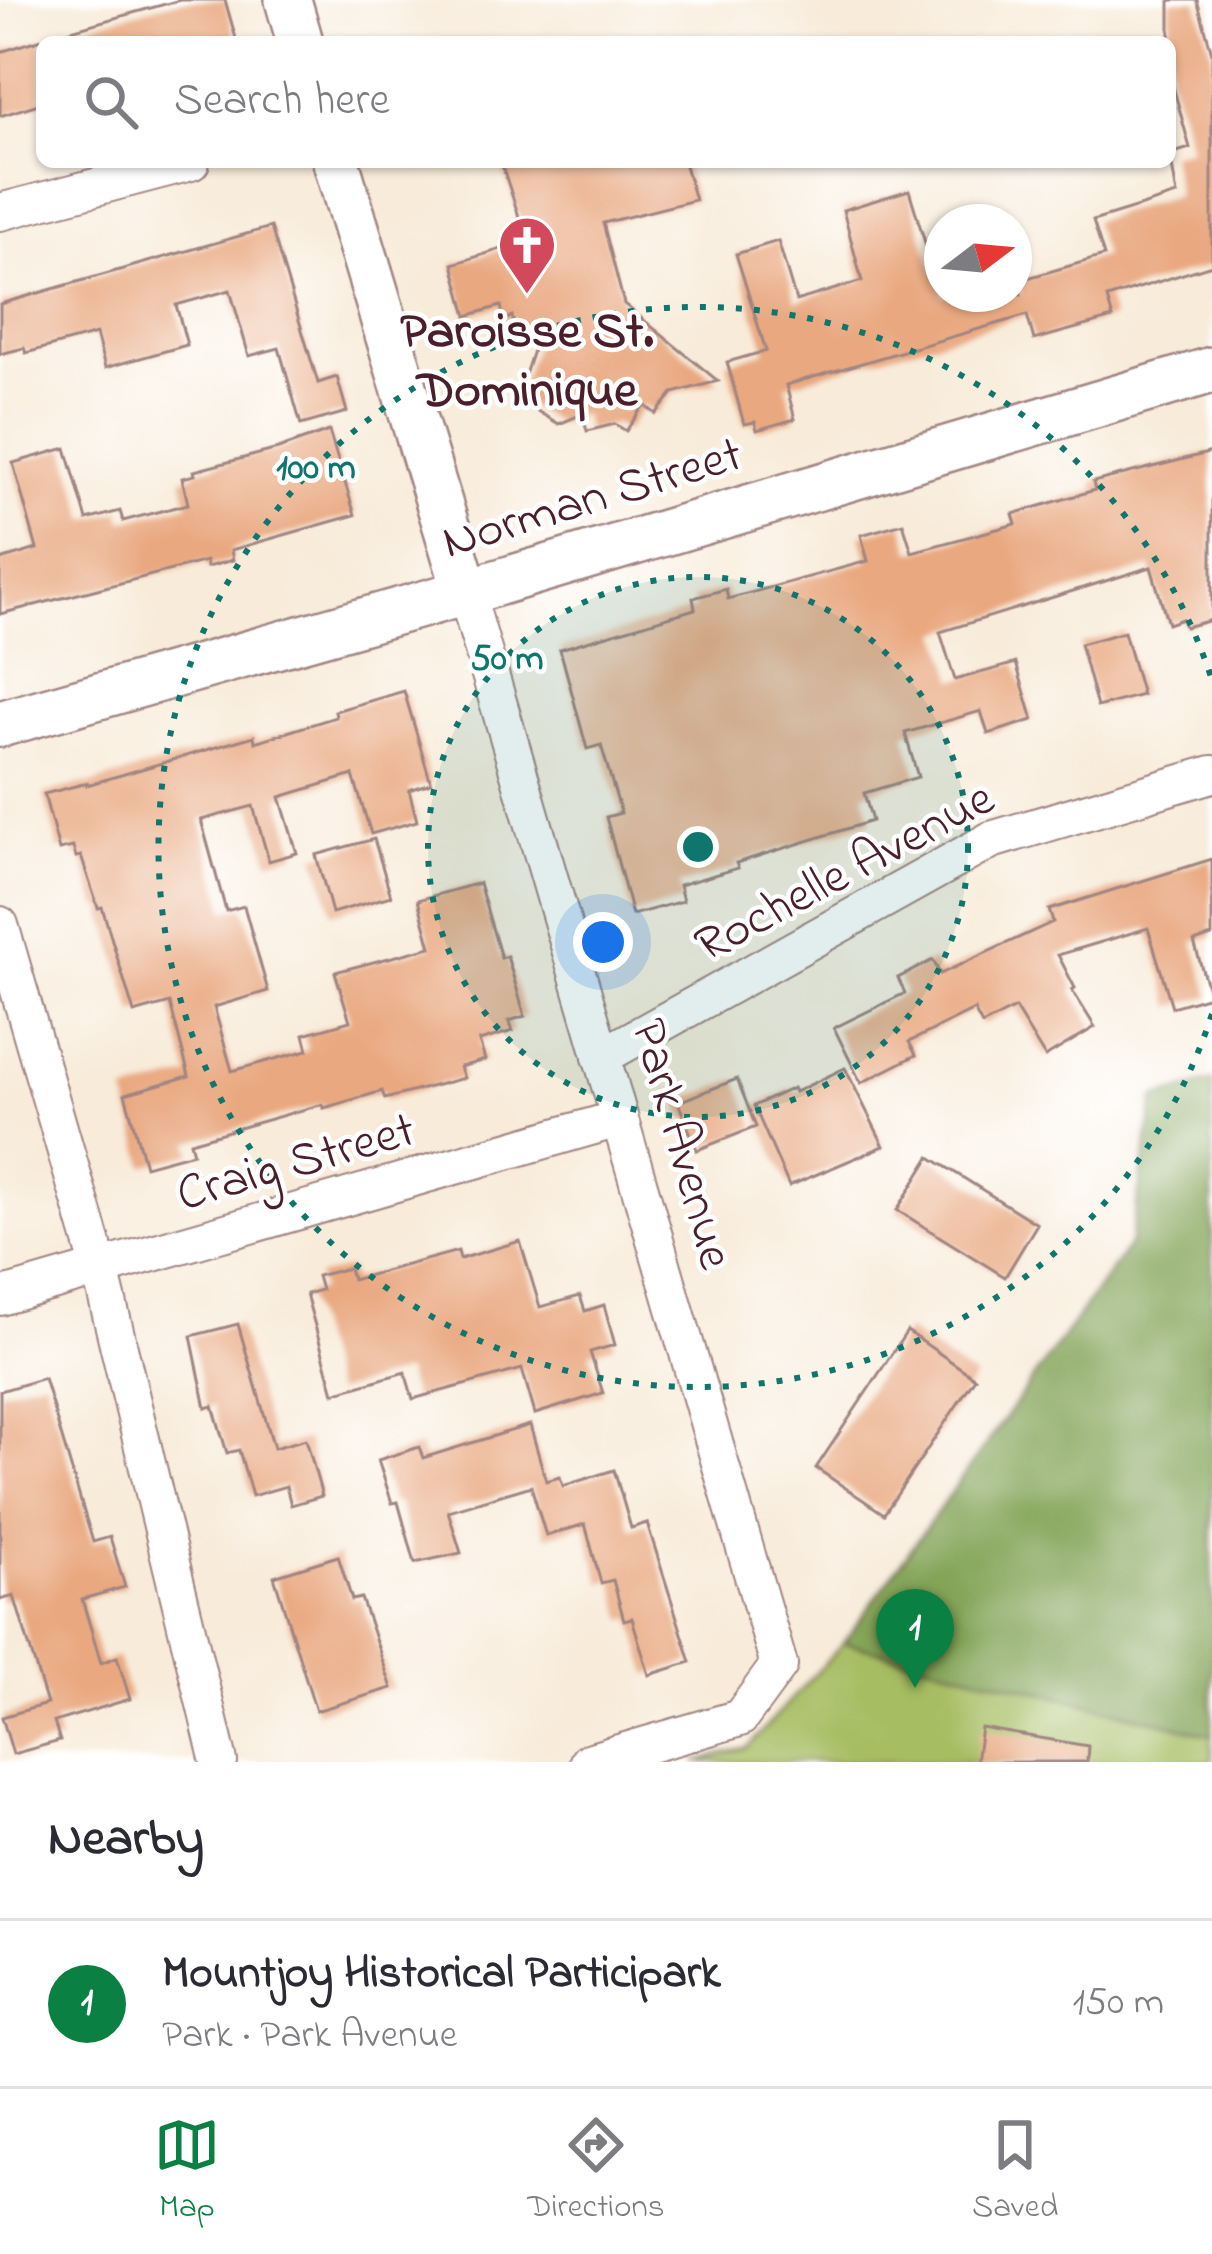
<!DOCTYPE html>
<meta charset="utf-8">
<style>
:root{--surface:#fff;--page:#f7f7f7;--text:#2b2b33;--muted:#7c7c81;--line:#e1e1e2;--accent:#0b8043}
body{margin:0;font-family:"Indie Flower",sans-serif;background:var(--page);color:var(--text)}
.compass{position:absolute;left:924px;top:204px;width:108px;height:108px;border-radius:50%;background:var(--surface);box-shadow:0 3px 9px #0004;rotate:74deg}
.you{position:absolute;left:603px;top:942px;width:42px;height:42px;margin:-30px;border:9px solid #fff;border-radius:50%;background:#1a73e8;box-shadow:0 0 0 18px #1a73e833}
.badge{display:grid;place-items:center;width:78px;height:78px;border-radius:50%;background:var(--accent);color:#fff;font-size:39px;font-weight:700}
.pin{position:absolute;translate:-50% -99px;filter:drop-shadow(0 3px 6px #0008)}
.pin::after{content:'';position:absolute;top:63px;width:42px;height:36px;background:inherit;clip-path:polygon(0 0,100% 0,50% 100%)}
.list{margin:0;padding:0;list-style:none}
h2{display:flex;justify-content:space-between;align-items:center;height:156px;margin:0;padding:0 48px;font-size:51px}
h2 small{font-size:39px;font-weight:400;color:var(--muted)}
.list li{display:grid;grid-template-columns:78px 1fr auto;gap:36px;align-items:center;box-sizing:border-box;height:168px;padding:0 48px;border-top:3px solid var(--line)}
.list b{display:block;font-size:45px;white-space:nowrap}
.list p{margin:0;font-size:39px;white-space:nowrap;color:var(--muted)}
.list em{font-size:39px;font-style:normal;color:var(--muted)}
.icon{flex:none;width:66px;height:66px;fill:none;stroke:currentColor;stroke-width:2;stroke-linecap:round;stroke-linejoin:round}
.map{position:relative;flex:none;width:1212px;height:1762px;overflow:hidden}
.search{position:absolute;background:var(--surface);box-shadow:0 3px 9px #0004;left:36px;right:36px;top:36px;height:132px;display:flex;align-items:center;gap:30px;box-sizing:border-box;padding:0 42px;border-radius:18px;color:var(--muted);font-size:45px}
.sheet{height:324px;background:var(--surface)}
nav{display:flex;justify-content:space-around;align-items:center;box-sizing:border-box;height:168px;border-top:3px solid var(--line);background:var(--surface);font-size:33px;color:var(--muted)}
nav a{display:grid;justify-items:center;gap:6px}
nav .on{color:var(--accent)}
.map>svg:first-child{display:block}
.green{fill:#a6bd62;stroke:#786e46;stroke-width:3}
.forest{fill:#84a458;stroke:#676242;stroke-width:3}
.building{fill:#e9a880}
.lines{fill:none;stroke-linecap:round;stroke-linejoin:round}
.minor-casing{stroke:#a18582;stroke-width:40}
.tertiary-casing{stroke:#a18582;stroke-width:50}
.minor{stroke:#fff;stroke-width:36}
.tertiary{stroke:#fff;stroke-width:45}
.ring{fill:none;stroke:#0f766e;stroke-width:6;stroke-dasharray:6 12}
.labels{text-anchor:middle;stroke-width:9;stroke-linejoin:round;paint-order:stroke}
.poi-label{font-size:51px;font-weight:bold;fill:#4a1f2b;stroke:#fff}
.street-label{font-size:51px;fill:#4a1f2b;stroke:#fff}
.centre{fill:#0f766e;stroke:#fff;stroke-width:6}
.ring-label{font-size:36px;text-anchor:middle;font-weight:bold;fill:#0f766e;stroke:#fff;stroke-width:9;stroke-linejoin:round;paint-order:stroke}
</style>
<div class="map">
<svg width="1212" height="1762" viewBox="0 0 1212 1762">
<rect width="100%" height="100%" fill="#fff"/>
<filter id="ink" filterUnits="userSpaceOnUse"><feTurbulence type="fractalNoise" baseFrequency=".00833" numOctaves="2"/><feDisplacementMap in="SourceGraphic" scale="24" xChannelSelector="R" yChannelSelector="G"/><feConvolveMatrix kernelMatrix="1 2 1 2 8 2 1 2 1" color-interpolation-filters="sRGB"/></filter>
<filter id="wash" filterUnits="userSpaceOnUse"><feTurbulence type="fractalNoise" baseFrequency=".004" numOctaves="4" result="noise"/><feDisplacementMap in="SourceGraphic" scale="48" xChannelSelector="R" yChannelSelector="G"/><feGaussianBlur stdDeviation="2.7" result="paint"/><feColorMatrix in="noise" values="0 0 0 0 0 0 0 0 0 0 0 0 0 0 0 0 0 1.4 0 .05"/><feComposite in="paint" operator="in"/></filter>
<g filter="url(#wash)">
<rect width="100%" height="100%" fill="#f8ebd9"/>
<path class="green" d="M844,1642L1212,1735V1762H695L747,1748Z"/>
<path class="forest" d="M1212,1081V1735L844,1642L1130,1244L1155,1098Z"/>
<g id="blocks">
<g class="building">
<path d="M180,0H225L237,42H61L60,33Z"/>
<path d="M1170,0H1197L1212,53V265L1107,298L1113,318L1034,340L1027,315L786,385L795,419L757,430L755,422L744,424L727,362L766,351L736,254L778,241L796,301L862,281L843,210L909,190L934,272L942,270V294H1021L1017,281L1104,256L1093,221L1177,195L1170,154L1190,148L1170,75Z"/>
<path d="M42,39V103L0,116V52Z"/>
<path d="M501,162H684L695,200L603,223L624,304L718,381L673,393L656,414L644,405L626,431L615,424L587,431L582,414L559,424L517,399L542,323L516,332L512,316L504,321L501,306L467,316L453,264L527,241Z"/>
<path d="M271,227L318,383L337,377L347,412L301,425L279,348L249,356L230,290L176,305L187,345L105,368L96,334L26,353L24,348L0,354V304Z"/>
<path d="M329,431L355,515L231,550L233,560L207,567L206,561L0,614V560L37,549L13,463L66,448L87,520L120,511L123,521L188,504L182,478L195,475L194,471L278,449Z"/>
<path d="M1212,452V620L1185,627L1182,619L1168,624L1151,567L940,632L955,680L1016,663L1033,720L988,734L981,711L905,733L918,777L864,793L872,821L736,863L738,868L679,885L683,901L632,915L606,817L621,813L601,745L587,749L560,649L695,609L693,598L726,589L728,599L868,561L861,535L903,523L912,552L1016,524L1013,514L1095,490L1093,482Z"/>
<path d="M1124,632L1142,695L1097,707L1080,644Z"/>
<path d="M404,691L431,783L409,790L417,821L371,834L353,775L280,797L297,853L269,861L253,806L201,820L226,911L244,906L268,991L214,1007L232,1071L308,1050L304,1034L350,1021L335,972L431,947L418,900L479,883L501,958L507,956L525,1016L509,1021L513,1031L479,1041L485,1060L460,1067L464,1078L385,1099L382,1091L324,1108L323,1104L190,1142L193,1153L145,1166L125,1094L189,1076L170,1003L134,1013L102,907L98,908L81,856L76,857L73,847L59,850L44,794L87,783V785L254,736L255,742L336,717L335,711Z"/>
<path d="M374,839L391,896L332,913L316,855Z"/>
<path d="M1212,859V936L1194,942L1210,996L1172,1007L1148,928L1058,955L1075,988L1072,990L1095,1027L1045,1057L1015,1008L982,1025L974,1010L909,1042L916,1055L861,1083L834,1028L905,993L898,978L933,960L940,974L1053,922L1049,910Z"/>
<path d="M845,1068L884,1146L789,1186L754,1106L793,1088L795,1092Z"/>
<path d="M737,1079L756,1127L697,1150L678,1102Z"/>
<path d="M930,1157L1037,1224L1005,1277L897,1210Z"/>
<path d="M520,1241L540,1307L580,1296L585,1311L604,1305L615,1345L590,1352L603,1393L535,1414L522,1369L413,1399L405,1372L334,1393L306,1294L321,1290L317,1276L349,1268L352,1280L458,1251L460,1259Z"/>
<path d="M238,1324L274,1448L306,1439L322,1496L291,1505L286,1486L252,1496L239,1450L227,1453L213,1406L206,1408L191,1336Z"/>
<path d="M907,1331L975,1378L884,1514L816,1468Z"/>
<path d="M44,1378L93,1542L110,1537L125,1587L82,1599L101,1663L117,1657L130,1699L54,1722L60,1741L13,1754L2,1717L47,1704L14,1596L0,1600V1391Z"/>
<path d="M530,1425L546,1481L560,1477L563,1486L614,1470L631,1528L647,1523L691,1662L649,1675L632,1618L624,1620L613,1580L601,1583L585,1524L546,1536L531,1486L448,1511L461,1553L415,1563L398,1502L392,1503L378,1460L419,1447L423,1458Z"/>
<path d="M338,1556L352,1600L361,1598L392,1688L316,1711L274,1576Z"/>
<path d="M981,1728L1088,1746L1087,1762H976Z"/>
</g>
</g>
</g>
<g filter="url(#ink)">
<use href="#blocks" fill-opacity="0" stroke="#a18582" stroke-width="3"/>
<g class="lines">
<g class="minor-casing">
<g id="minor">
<path d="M0,212L191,162"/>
<path d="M466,592L779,1665L740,1718L588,1762"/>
<path d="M0,925L100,1269L219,1762"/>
<path d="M601,1057L991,840L1212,774"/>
<path d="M0,1297L618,1119"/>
</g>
</g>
<g class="tertiary-casing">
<g id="tertiary">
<path d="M288,0L300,42"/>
<path d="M336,162L466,592"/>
<path d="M0,724L466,592L1212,370"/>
</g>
</g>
<use href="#minor" class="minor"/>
<use href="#tertiary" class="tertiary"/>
</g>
</g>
<circle cx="698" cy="847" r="270" fill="#0f766e" fill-opacity=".12"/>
<g class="ring">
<circle cx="698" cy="847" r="270"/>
<path d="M1212 1014A540 540 0 1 1 1212 680"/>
</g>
<defs>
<g id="church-pin" transform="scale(3)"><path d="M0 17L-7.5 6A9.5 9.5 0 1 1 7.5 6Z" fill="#d1495b" stroke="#fff"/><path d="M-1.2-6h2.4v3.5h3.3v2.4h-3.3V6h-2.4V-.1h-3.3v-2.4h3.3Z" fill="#fff"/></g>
</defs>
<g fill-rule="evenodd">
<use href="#church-pin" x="527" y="245"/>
</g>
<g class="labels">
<g class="poi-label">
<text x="527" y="346">Paroisse St.<tspan x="527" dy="59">Dominique</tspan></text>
</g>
<g class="street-label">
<text transform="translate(591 495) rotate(-17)" y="18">Norman Street</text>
<text transform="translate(843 869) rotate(-28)" y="18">Rochelle Avenue</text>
<text transform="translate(685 1143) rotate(74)" y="18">Park Avenue</text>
<text transform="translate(295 1159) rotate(-16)" y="18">Craig Street</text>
</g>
</g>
<circle cx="698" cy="847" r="18" class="centre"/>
<g class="ring-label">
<text x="316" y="478">100 m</text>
<text x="507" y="669">50 m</text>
</g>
</svg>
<svg class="compass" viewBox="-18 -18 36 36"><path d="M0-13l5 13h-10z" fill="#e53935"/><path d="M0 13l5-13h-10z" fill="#7c7c81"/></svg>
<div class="you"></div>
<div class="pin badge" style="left:915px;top:1688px">1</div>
<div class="search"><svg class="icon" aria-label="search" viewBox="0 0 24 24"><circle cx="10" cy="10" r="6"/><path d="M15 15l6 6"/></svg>Search here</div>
</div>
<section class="sheet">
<h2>Nearby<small></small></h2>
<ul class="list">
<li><span class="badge">1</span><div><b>Mountjoy Historical Participark</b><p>Park · Park Avenue</p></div><em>150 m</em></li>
</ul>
</section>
<nav>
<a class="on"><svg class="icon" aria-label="map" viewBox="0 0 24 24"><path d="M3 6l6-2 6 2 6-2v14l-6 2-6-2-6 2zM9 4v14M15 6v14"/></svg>Map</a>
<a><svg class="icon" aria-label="directions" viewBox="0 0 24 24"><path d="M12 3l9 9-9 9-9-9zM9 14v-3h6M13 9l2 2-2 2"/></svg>Directions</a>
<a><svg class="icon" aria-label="saved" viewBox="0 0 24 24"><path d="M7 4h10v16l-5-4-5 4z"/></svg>Saved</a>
</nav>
